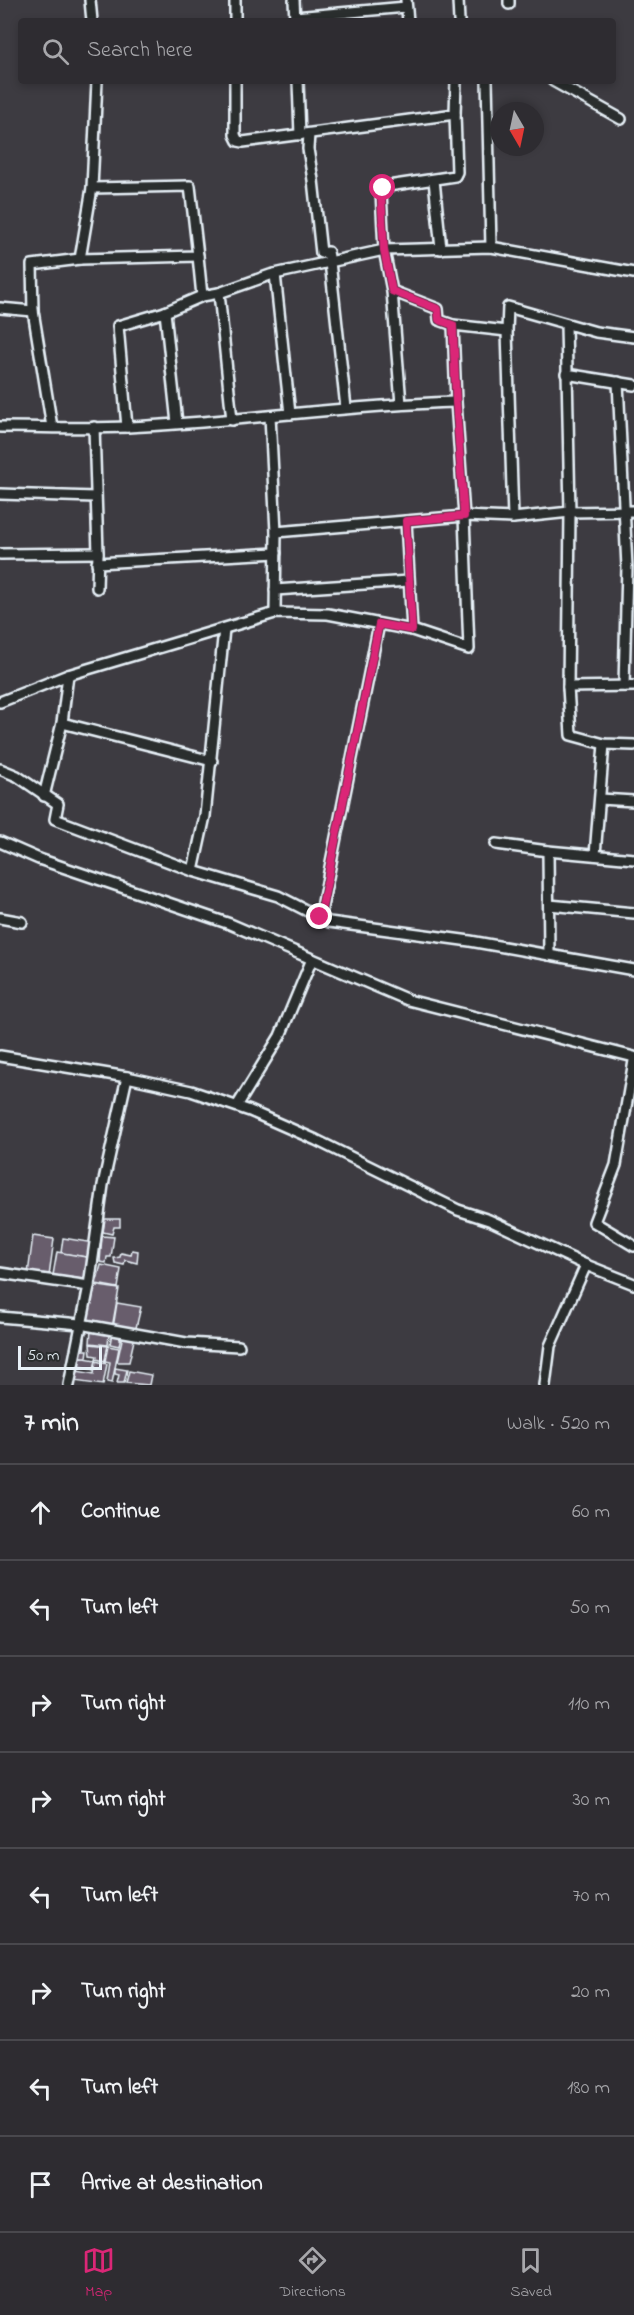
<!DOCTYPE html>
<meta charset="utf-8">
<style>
:root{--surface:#2e2c31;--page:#3a383d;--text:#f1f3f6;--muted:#a7a7ab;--line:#49484d;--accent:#db2777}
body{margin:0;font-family:"Indie Flower",sans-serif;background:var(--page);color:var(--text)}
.compass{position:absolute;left:490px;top:102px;width:54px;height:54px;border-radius:50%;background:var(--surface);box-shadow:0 3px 9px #0003;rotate:171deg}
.scale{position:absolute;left:18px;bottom:15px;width:84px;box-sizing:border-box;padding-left:6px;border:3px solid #e8f1f8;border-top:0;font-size:16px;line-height:21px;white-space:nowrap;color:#e8f1f8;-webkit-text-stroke:4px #2a2d2e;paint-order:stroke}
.stop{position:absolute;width:18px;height:18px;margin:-14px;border:4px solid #db2777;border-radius:50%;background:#fff}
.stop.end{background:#db2777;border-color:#fff;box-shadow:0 2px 6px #0008}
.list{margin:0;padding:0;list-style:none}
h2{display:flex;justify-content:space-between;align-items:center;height:78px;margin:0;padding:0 24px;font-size:26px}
h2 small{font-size:20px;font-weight:400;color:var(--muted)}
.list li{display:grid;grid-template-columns:39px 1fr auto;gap:18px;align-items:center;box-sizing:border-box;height:96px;padding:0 24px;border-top:2px solid var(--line)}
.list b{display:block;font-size:22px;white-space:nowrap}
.list em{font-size:20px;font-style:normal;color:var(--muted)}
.icon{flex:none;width:33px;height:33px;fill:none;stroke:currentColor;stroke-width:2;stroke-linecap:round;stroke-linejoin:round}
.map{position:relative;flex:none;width:634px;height:1385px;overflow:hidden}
.search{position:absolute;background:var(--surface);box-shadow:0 3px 9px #0003;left:18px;right:18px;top:18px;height:66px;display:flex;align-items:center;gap:15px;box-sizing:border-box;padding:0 21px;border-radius:6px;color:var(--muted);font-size:22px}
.sheet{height:846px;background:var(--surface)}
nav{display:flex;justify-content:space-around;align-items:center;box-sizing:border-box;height:84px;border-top:2px solid var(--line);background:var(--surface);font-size:16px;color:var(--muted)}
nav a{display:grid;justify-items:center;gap:3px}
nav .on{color:var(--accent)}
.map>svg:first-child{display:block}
.building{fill:#685d6c;stroke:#e8f1f8;stroke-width:1.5}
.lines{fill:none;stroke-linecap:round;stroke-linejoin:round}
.minor-casing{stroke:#e8f1f8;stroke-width:14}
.minor{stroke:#2a2d2e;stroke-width:9}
.route{stroke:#db2777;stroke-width:8}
</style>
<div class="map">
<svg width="634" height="1385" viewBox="0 0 634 1385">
<rect width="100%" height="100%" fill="#3d3b41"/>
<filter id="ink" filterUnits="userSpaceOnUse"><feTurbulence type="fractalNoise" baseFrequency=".0167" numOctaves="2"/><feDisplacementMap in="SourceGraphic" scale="12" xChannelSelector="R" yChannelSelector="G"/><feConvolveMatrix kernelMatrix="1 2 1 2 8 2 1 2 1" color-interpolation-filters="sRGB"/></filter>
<g filter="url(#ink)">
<g class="building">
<path d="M105,1219H120V1227H114L112,1234L103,1232Z"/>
<path d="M33,1236L54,1239L49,1276L28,1274Z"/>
<path d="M102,1236L114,1237L111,1257H107L106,1263L100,1262Z"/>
<path d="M63,1238L94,1243L92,1258L61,1253Z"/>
<path d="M132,1250L138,1251L137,1263L125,1260L124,1265L115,1263L114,1258L120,1257L121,1253L131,1255Z"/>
<path d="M57,1252L92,1258L88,1280L53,1275Z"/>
<path d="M101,1265L121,1269L118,1288L96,1284Z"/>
<path d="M92,1285L119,1289L112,1328L85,1323Z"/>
<path d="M117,1303L141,1307L135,1332L113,1328Z"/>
<path d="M83,1327H86L84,1350H88L87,1357H79Z"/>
<path d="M91,1330L109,1334L108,1345L90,1343Z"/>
<path d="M112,1333L121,1335L119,1346L110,1344Z"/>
<path d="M123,1335L135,1336L129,1362H117Z"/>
<path d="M90,1344L108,1346L105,1361L96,1359L97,1356L91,1355Z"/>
<path d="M108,1346L119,1348L112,1383L107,1382L110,1362L105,1361Z"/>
<path d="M79,1357L96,1360L94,1370L78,1366Z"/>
<path d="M96,1361L107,1364L103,1385L74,1381L77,1371L94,1374Z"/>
<path d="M115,1368L127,1370L124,1383H117L119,1375L115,1374Z"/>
<path d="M129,1371L151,1375L149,1385L126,1383Z"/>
</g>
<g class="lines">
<g class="minor-casing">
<g id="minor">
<path d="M90,0L92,21"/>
<path d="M294,0L295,21"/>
<path d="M406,0L408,21"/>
<path d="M458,0L459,21"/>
<path d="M509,4V0"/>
<path d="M295,17L406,7"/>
<path d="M235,21V0"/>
<path d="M235,81V135L238,141L243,142L455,114"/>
<path d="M298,81L300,135"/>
<path d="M456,81L455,114L457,172L455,176L388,186L383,188L381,192L384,250L392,291L438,309L439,320L453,325L507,331"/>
<path d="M487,81L491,247"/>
<path d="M553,81L621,119"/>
<path d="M309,134L308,149L313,180L321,253L328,252L330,262L346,408"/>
<path d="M434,180L441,249"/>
<path d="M198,256L202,296"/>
<path d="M80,259L198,256L190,186L92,188"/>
<path d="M275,274L290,414"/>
<path d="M392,291L401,404"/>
<path d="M219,293L232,420"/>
<path d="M0,308L33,311"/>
<path d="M165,312L177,423"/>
<path d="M566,324L570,512L568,687L571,735L604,744L634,745"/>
<path d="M566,374L634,385"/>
<path d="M618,382L627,567L624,686"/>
<path d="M270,416L276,532L464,516L513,518L570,512L634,511"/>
<path d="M0,427C42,427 86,429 128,427C237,422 346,405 456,402"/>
<path d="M52,427L33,311L32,265L80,259L92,188L97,81"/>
<path d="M94,427L98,553L97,588"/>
<path d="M127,427L118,326L165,312L202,296L219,293L270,275L384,250L491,247L634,273"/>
<path d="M0,494L95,497"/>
<path d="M513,518L507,331L508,307L596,332L634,337"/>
<path d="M406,521L412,630"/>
<path d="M0,554L98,553"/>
<path d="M97,563L276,553"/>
<path d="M275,590L409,581"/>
<path d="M275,613L276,532"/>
<path d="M568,687L634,686"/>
<path d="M0,702L68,675L275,613L328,614L412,630L469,649L464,516L456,402L453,325"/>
<path d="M62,723L212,761"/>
<path d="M0,769L17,776L58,804L55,819L193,871L205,816L224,629"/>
<path d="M44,796L62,723L68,675"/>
<path d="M600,799L634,801"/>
<path d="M0,842L39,859L230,924L312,959L280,1036L237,1106"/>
<path d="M496,844L548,851L634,859"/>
<path d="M548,851L549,955"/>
<path d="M595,855L604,744"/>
<path d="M193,871L278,896L329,922L470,941L634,970"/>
<path d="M549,905L634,913"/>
<path d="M320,917L379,624"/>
<path d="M0,918L22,922"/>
<path d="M312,959L408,1000L634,1057"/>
<path d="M0,1056L127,1077L191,1091L250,1111L316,1140L458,1210L489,1220L586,1265L634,1284"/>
<path d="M634,1061L616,1165L594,1222L634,1246"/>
<path d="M0,1273L89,1286"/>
<path d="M0,1317L80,1324L186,1343L239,1346"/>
<path d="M69,1385L89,1286L103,1185L127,1077"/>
<path d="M545,1385L550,1346L586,1265"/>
</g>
</g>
<use href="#minor" class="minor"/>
</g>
</g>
<g class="lines" filter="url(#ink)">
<path class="route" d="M320,917L379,624L412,630L406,521L464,516L456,402L453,325L439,320L438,309L392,291L384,250L381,192L383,188"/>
</g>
</svg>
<svg class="compass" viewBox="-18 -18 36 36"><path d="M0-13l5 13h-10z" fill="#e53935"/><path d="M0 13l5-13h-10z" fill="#a7a7ab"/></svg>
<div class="scale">50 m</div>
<div class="stop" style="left:383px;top:188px"></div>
<div class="stop end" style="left:320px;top:917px"></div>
<div class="search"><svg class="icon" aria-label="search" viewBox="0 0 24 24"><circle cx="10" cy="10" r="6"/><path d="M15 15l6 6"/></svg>Search here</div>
</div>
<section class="sheet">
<h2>7 min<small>Walk · 520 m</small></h2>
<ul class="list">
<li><svg class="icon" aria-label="ahead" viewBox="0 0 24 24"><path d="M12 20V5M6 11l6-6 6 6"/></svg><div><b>Continue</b></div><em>60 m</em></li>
<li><svg class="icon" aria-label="left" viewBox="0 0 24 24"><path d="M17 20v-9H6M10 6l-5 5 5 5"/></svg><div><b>Turn left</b></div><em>50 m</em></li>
<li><svg class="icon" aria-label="right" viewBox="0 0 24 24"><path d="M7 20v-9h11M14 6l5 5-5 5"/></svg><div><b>Turn right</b></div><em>110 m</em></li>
<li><svg class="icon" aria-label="right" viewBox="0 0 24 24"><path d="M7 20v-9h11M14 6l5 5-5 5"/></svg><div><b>Turn right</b></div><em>30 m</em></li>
<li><svg class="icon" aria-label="left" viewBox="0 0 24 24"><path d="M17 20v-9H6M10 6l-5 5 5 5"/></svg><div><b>Turn left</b></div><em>70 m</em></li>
<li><svg class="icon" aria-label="right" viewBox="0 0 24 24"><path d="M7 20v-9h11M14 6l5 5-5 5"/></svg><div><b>Turn right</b></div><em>20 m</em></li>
<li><svg class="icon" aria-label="left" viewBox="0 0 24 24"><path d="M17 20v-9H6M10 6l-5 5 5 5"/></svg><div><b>Turn left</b></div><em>180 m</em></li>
<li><svg class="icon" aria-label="arrive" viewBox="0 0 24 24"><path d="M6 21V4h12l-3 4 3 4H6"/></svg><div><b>Arrive at destination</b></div></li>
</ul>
</section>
<nav>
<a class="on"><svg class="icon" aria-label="map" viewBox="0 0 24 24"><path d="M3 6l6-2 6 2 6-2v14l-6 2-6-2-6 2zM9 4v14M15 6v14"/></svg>Map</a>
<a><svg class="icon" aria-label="directions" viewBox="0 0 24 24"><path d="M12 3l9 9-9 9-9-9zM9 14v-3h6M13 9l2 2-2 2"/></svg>Directions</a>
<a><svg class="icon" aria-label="saved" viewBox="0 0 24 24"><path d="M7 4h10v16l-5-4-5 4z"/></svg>Saved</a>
</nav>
